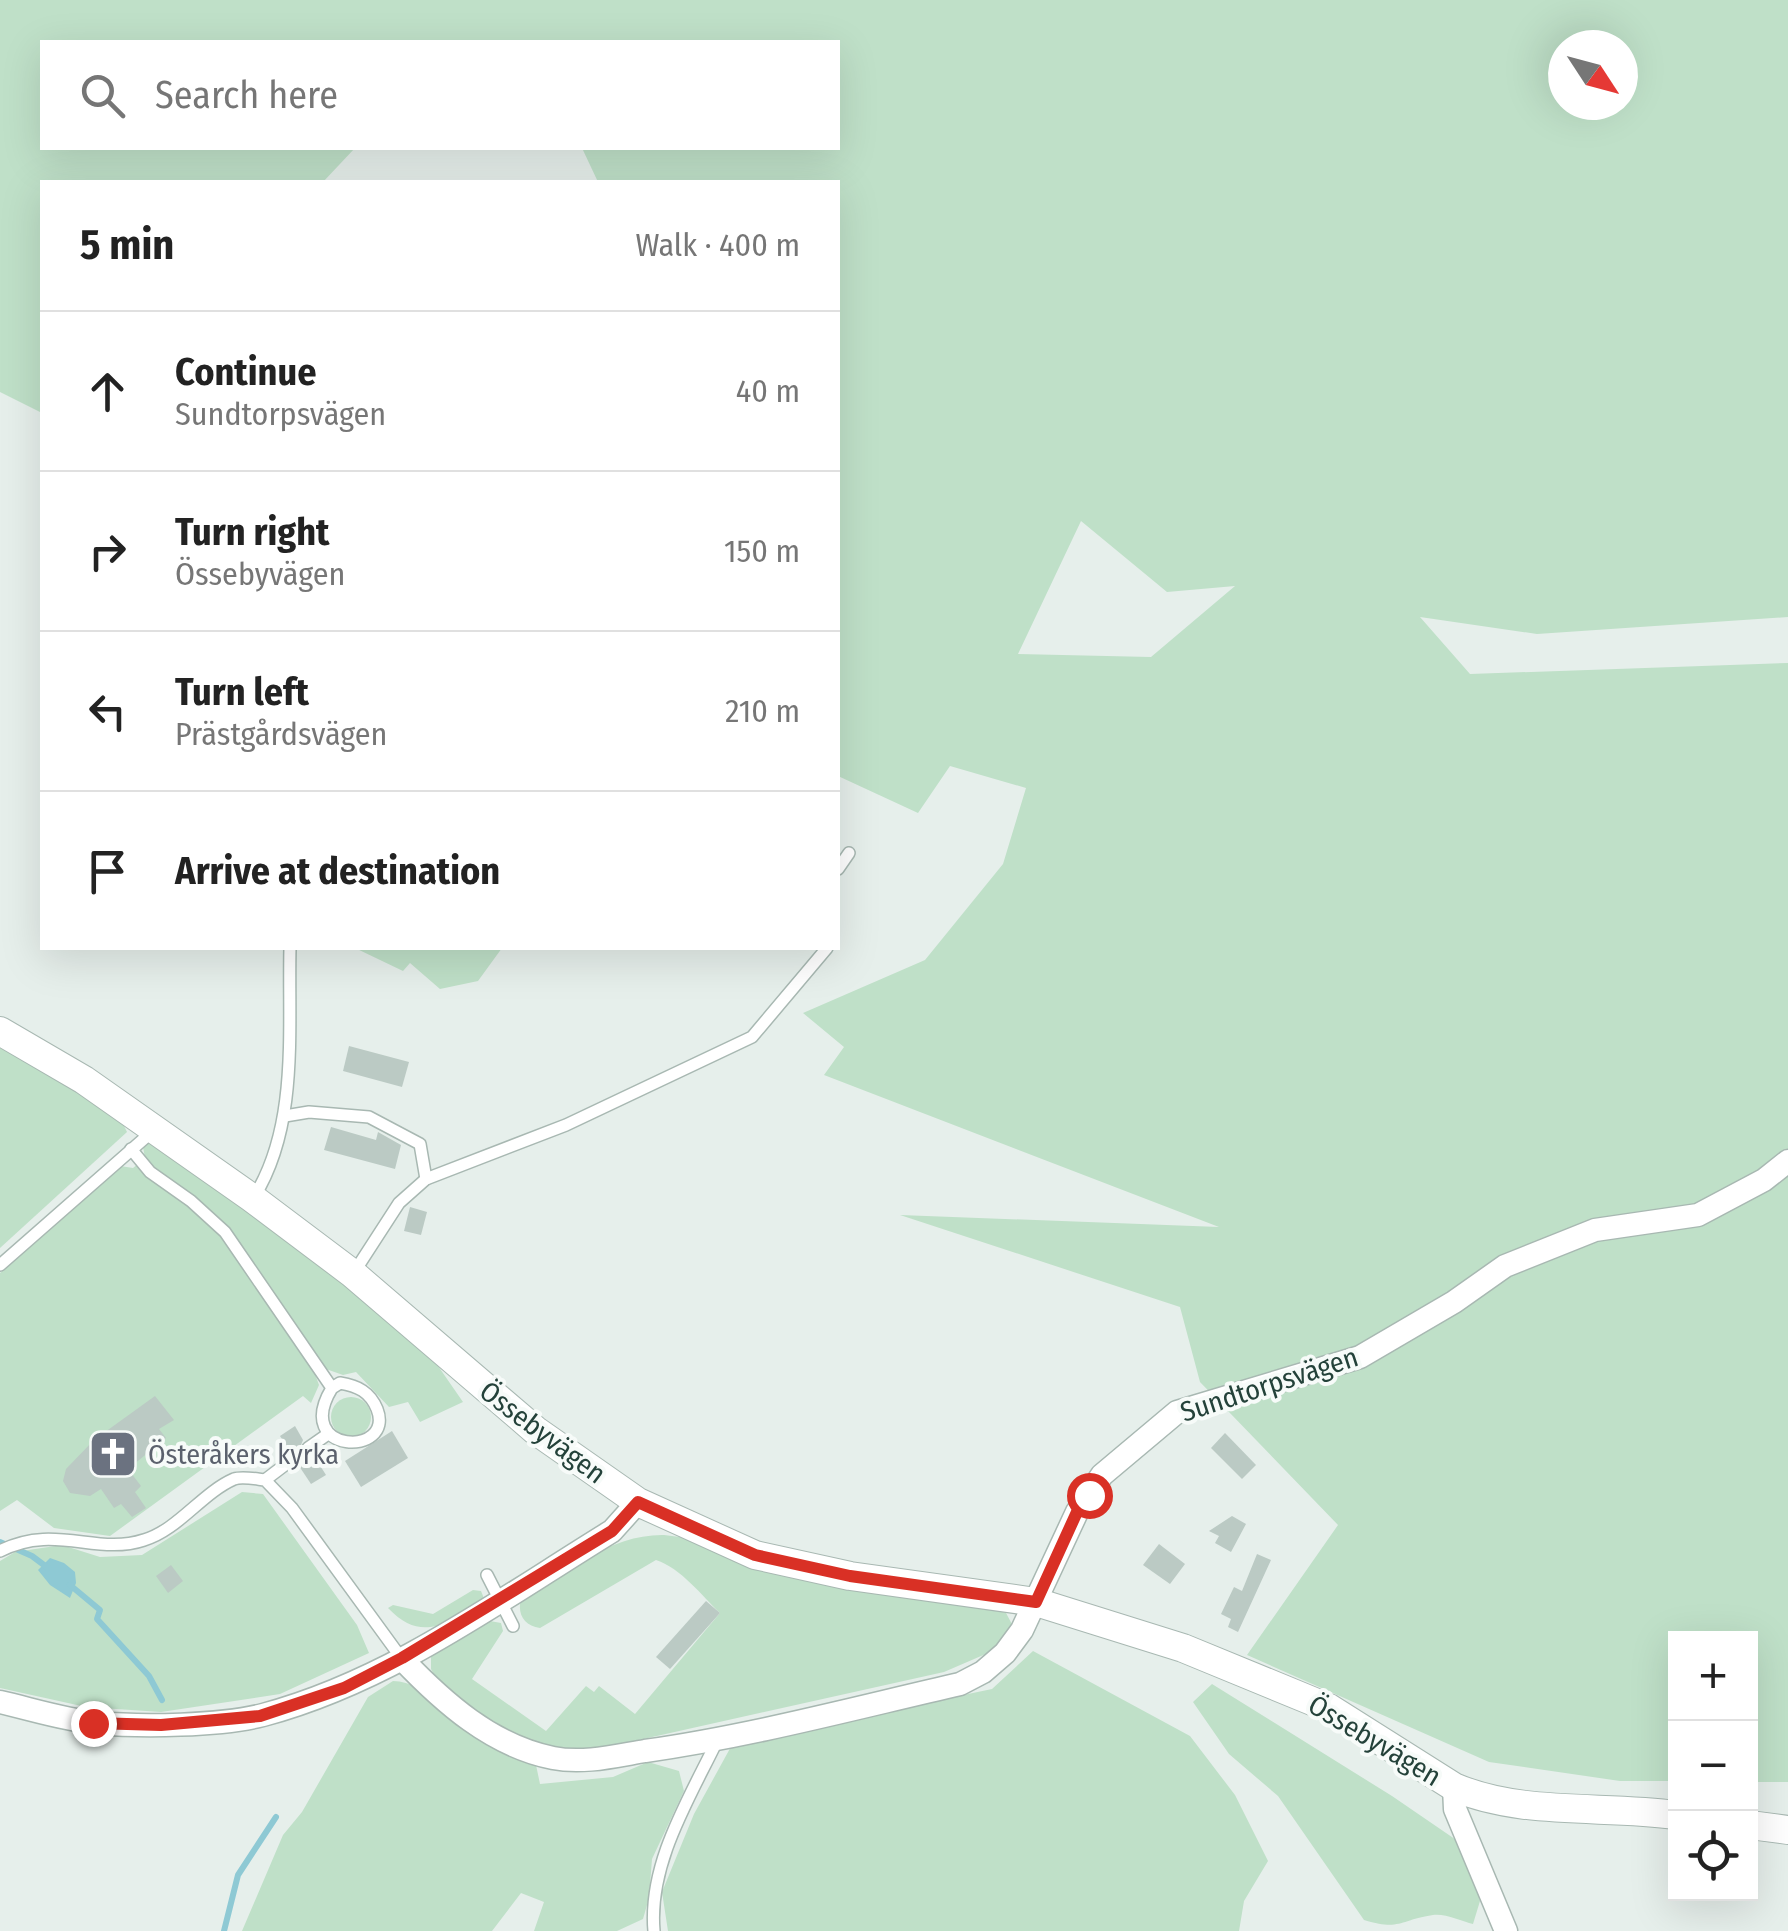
<!DOCTYPE html>
<meta charset="utf-8">
<style>
:root{--surface:#fff;--page:#f6f6f6;--text:#222;--muted:#767676;--line:#e0e0e0}
body{margin:0;font-family:"Fira Sans Condensed",sans-serif;background:var(--page);color:var(--text)}
.controls{position:absolute;right:30px;bottom:30px;display:grid;overflow:hidden;border-radius:0px;box-shadow:0 10px 40px #0002}
.controls button{width:90px;height:90px;display:grid;place-items:center;padding:0;border:0;border-bottom:2px solid var(--line);background:var(--surface);color:var(--text);font:50px sans-serif}
.compass{position:absolute;left:1548px;top:30px;width:90px;height:90px;border-radius:50%;background:var(--surface);box-shadow:0 10px 40px #0002;rotate:126deg}
.stop{position:absolute;width:30px;height:30px;margin:-22px;border:8px solid #d93025;border-radius:50%;background:#fff}
.stop.end{background:#d93025;border-color:#fff;box-shadow:0 2px 10px #0008}
.list{margin:0;padding:0;list-style:none}
h2{display:flex;justify-content:space-between;align-items:center;height:130px;margin:0;padding:0 40px;font-size:42px}
h2 small{font-size:32px;font-weight:400;color:var(--muted)}
.list li{display:grid;grid-template-columns:65px 1fr auto;gap:30px;align-items:center;box-sizing:border-box;height:160px;padding:0 40px;border-top:2px solid var(--line)}
.list b{display:block;font-size:38px;white-space:nowrap}
.list p{margin:0;font-size:32px;white-space:nowrap;color:var(--muted)}
.list em{font-size:32px;font-style:normal;color:var(--muted)}
.icon{flex:none;width:55px;height:55px;fill:none;stroke:currentColor;stroke-width:2;stroke-linecap:round;stroke-linejoin:round}
.map{position:relative;flex:none;width:1788px;height:1931px;overflow:hidden}
.search{position:absolute;background:var(--surface);box-shadow:0 10px 40px #0002;left:40px;top:40px;width:800px;height:110px;display:flex;align-items:center;gap:25px;box-sizing:border-box;padding:0 35px;border-radius:0px;color:var(--muted);font-size:38px}
.panel{position:absolute;background:var(--surface);box-shadow:0 10px 40px #0002;left:40px;top:180px;width:800px;height:770px;border-radius:0px}
.map>svg:first-child{display:block}
.green{fill:#bfe0c8;fill-rule:evenodd}
.water{fill:#8ec9d4}
.lines{fill:none;stroke-linecap:round;stroke-linejoin:round}
.stream{stroke:#8ec9d4;stroke-width:6}
.building{fill:#bbcac4}
.service-casing{stroke:#a8b8b2;stroke-width:14}
.minor-casing{stroke:#a8b8b2;stroke-width:25}
.tertiary-casing{stroke:#a8b8b2;stroke-width:30}
.service{stroke:#fff;stroke-width:11}
.minor{stroke:#fff;stroke-width:22}
.tertiary{stroke:#fff;stroke-width:28}
.route{stroke:#d93025;stroke-width:12}
.labels{text-anchor:middle;stroke-width:8;stroke-linejoin:round;paint-order:stroke}
.street-label{font-size:28px;fill:#24423a;stroke:#f7fbf9}
.worship-label{font-size:28px;fill:#5b616d;stroke:#f7fbf9;text-anchor:start}
</style>
<div class="map">
<svg width="1788" height="1931" viewBox="0 0 1788 1931">
<rect width="100%" height="100%" fill="#e6efeb"/>
<g class="green">
<path d="M0,0H1788V617L1537,634L1420,617L1470,674L1788,663V1782H1751L1750,1638H1676L1675,1781H1620L1489,1762L1247,1655L1338,1525L1200,1382L1180,1307L900,1215L1219,1227L824,1075L844,1047L803,1013L925,960L1003,864L1026,788L950,766L918,813L838,776V182H598L582,148H838V42H42V148H355L323,182H42V413L0,392ZM1563,45H1623V105H1563ZM1081,521L1167,592L1235,586L1151,657L1018,654Z"/>
<path d="M355,948H354H502L478,981L440,989L410,963L403,971Z"/>
<path d="M0,1038L118,1114L127,1132L0,1248Z"/>
<path d="M150,1141L311,1255L436,1363L463,1402L420,1422L408,1402L389,1407L356,1372L343,1375L326,1369L315,1374L319,1385L311,1403L303,1396L110,1536L54,1528L17,1500L0,1511V1273L120,1166L133,1168L145,1158L143,1147Z"/>
<circle cx="351" cy="1417" r="20"/>
<path d="M242,1492L263,1494L357,1625L369,1653L280,1694L161,1712L86,1707L0,1688V1561L15,1552L62,1545L100,1557L142,1555Z"/>
<path d="M664,1535L688,1538L971,1602L1006,1613L1014,1628L995,1650L944,1672L621,1744L561,1753L500,1728L462,1704L436,1678L431,1669V1653L490,1621L501,1623L503,1631L472,1679L546,1731L586,1686L594,1692L599,1686L635,1714L720,1613C702,1596 681,1568 656,1560L540,1628C523,1626 516,1612 522,1597C566,1572 611,1534 664,1535Z"/>
<path d="M473,1590L481,1591L485,1601C449,1621 423,1645 388,1608L393,1605L433,1614Z"/>
<path d="M1033,1651L1190,1736L1235,1795L1268,1861L1244,1901L1239,1931H668L662,1892L694,1814L733,1743L992,1689Z"/>
<path d="M393,1681C428,1681 456,1724 485,1743C501,1753 519,1759 536,1765L540,1784L613,1777L648,1762L679,1771L684,1791L652,1859L649,1898L643,1919L617,1931H534L544,1902L521,1893L492,1931H242L283,1835L302,1812L368,1697Z"/>
<path d="M1212,1684L1392,1796L1465,1846L1480,1901L1473,1924C1462,1921 1444,1913 1433,1915C1399,1920 1401,1931 1364,1920L1278,1796L1229,1754L1193,1702Z"/>
</g>
<path class="water" d="M50,1558L64,1563L75,1572L76,1583L70,1598L50,1585L38,1570Z"/>
<g class="lines">
<g class="stream">
<path d="M0,1542L32,1556L48,1568"/>
<path d="M70,1585L100,1610L97,1619L149,1676L162,1700"/>
<path d="M224,1931L238,1875L276,1817"/>
</g>
</g>
<g class="building">
<path d="M349,1046L409,1062L402,1087L343,1071Z"/>
<path d="M331,1127L376,1140L378,1132L401,1145L395,1169L324,1150Z"/>
<path d="M410,1207L427,1212L421,1235L404,1231Z"/>
<path d="M155,1396L174,1420L159,1429L166,1438L128,1469L141,1486L135,1492L146,1508L132,1517L121,1504L114,1508L101,1489L90,1496L70,1493L63,1481L66,1469L94,1440Z"/>
<path d="M295,1426L303,1440L299,1450H289L280,1436Z"/>
<path d="M392,1431L408,1458L361,1487L345,1461Z"/>
<path d="M1225,1433L1256,1465L1242,1479L1211,1448Z"/>
<path d="M303,1456H314L326,1475L311,1484L299,1466Z"/>
<path d="M1232,1516L1246,1524L1231,1552L1215,1543L1219,1536L1209,1531Z"/>
<path d="M1159,1544L1185,1564L1170,1584L1143,1565Z"/>
<path d="M1257,1554L1271,1560L1238,1632L1228,1627L1231,1619L1221,1614L1234,1587L1242,1591Z"/>
<path d="M171,1565L183,1581L168,1593L156,1576Z"/>
<path d="M706,1601L720,1613L670,1669L656,1657Z"/>
</g>
<g class="lines">
<g class="service-casing">
<g id="service">
<path d="M838,869L849,853"/>
<path d="M285,1116L309,1112L369,1117L420,1144L426,1179"/>
<path d="M131,1149L150,1172L191,1201L225,1232L332,1388C291,1455 396,1457 377,1409C370,1392 358,1386 340,1383L332,1388"/>
<path d="M254,1197C299,1125 288,1029 290,948"/>
<path d="M0,1265L154,1130"/>
<path d="M353,1274L399,1203L426,1179L566,1125L752,1037L827,948"/>
<path d="M308,1448L328,1434"/>
<path d="M265,1480L294,1458"/>
<path d="M0,1551C55,1523 96,1556 144,1540C178,1530 202,1493 234,1479C242,1476 256,1479 265,1480L292,1508L402,1659"/>
<path d="M487,1575L513,1626"/>
<path d="M654,1931C648,1864 689,1799 717,1741"/>
</g>
</g>
<g class="minor-casing">
<g id="minor">
<path d="M402,1659C443,1702 492,1746 553,1758C583,1764 615,1756 645,1751C751,1736 855,1708 960,1684L983,1672L1005,1653L1022,1630L1077,1512L1102,1475L1177,1412L1360,1357L1454,1302L1505,1266L1595,1230L1698,1215L1764,1180L1788,1161"/>
<path d="M0,1702C31,1709 65,1720 97,1723C142,1727 220,1726 263,1715C391,1681 501,1599 612,1531L638,1502"/>
<path d="M1454,1787L1455,1809L1506,1931"/>
</g>
</g>
<g class="tertiary-casing">
<g id="tertiary">
<path d="M0,1031L84,1080L252,1198L353,1274L535,1430L638,1502L755,1555L850,1576L1036,1602L1183,1648L1329,1708L1454,1787C1521,1816 1604,1805 1676,1815"/>
<path d="M1750,1825L1788,1830"/>
</g>
</g>
<use href="#service" class="service"/>
<use href="#minor" class="minor"/>
<use href="#tertiary" class="tertiary"/>
</g>
<g class="lines">
<path class="route" d="M93,1723L161,1725L260,1716L344,1688L402,1658L612,1531L638,1502L755,1555L850,1576L1036,1602L1077,1512L1089,1495"/>
</g>
<defs>
<g id="church-square" transform="scale(2.5)"><rect x="-9" y="-9" width="18" height="18" rx="4" fill="#6b7280" stroke="#f7fbf9"/><path d="M-1.2-6h2.4v3.5h3.3v2.4h-3.3V6h-2.4V-.1h-3.3v-2.4h3.3Z" fill="#fff"/></g>
</defs>
<g fill-rule="evenodd">
<use href="#church-square" x="113" y="1454"/>
</g>
<g class="labels">
<g class="street-label">
<text transform="translate(1269 1384) rotate(-18)" y="10">Sundtorpsvägen</text>
<text transform="translate(543 1432) rotate(37)" y="10">Össebyvägen</text>
<text transform="translate(1375 1740) rotate(31)" y="10">Össebyvägen</text>
</g>
<g class="worship-label">
<text x="148" y="1464">Österåkers kyrka</text>
</g>
</g>
</svg>
<div class="controls">
<button>+</button>
<button>−</button>
<button><svg class="icon" aria-label="locate" viewBox="0 0 24 24"><circle cx="12" cy="12" r="6"/><path d="M12 2v4M12 18v4M2 12h4M18 12h4"/></svg></button>
</div>
<svg class="compass" viewBox="-18 -18 36 36"><path d="M0-13l5 13h-10z" fill="#e53935"/><path d="M0 13l5-13h-10z" fill="#767676"/></svg>
<div class="stop" style="left:1089px;top:1495px"></div>
<div class="stop end" style="left:93px;top:1723px"></div>
<div class="search"><svg class="icon" aria-label="search" viewBox="0 0 24 24"><circle cx="10" cy="10" r="6"/><path d="M15 15l6 6"/></svg>Search here</div>
<section class="panel">
<h2>5 min<small>Walk · 400 m</small></h2>
<ul class="list">
<li><svg class="icon" aria-label="ahead" viewBox="0 0 24 24"><path d="M12 20V5M6 11l6-6 6 6"/></svg><div><b>Continue</b><p>Sundtorpsvägen</p></div><em>40 m</em></li>
<li><svg class="icon" aria-label="right" viewBox="0 0 24 24"><path d="M7 20v-9h11M14 6l5 5-5 5"/></svg><div><b>Turn right</b><p>Össebyvägen</p></div><em>150 m</em></li>
<li><svg class="icon" aria-label="left" viewBox="0 0 24 24"><path d="M17 20v-9H6M10 6l-5 5 5 5"/></svg><div><b>Turn left</b><p>Prästgårdsvägen</p></div><em>210 m</em></li>
<li><svg class="icon" aria-label="arrive" viewBox="0 0 24 24"><path d="M6 21V4h12l-3 4 3 4H6"/></svg><div><b>Arrive at destination</b></div></li>
</ul>
</section>
</div>
